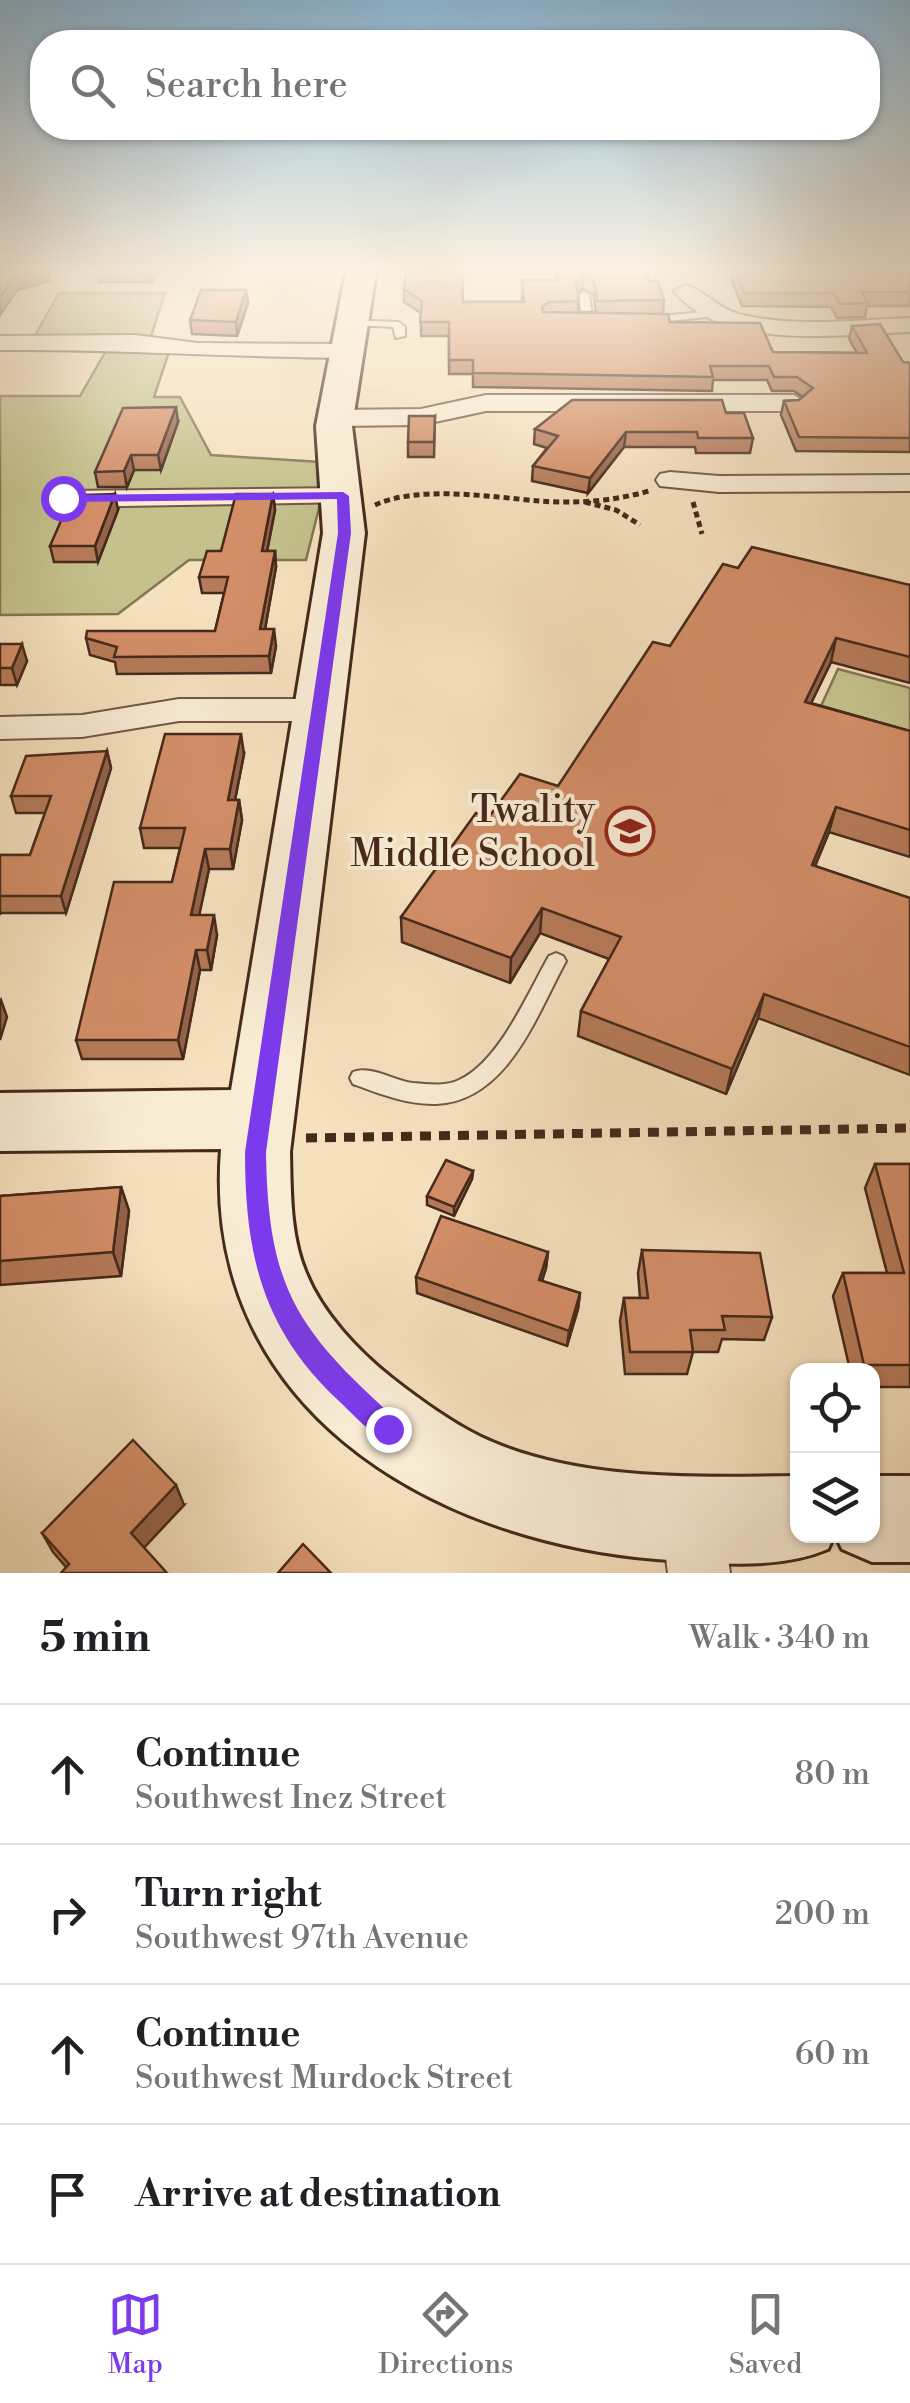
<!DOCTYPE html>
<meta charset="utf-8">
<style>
:root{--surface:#fff;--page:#f6f6f6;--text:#202124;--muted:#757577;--line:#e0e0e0;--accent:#7c3aed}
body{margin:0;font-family:"Libre Bodoni",serif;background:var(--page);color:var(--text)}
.controls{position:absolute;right:30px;bottom:30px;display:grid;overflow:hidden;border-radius:20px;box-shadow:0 2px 8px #0004}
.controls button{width:90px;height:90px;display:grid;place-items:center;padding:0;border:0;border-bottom:2px solid var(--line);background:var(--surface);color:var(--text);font:50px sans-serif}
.stop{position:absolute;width:30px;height:30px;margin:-22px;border:8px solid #7c3aed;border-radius:50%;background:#fff}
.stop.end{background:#7c3aed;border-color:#fff;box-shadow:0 2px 10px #0008}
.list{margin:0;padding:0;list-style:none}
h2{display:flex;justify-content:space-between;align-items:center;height:130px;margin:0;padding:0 40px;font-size:42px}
h2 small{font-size:32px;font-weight:400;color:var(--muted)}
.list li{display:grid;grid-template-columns:65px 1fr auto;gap:30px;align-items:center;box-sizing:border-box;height:140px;padding:0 40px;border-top:2px solid var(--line)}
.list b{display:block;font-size:38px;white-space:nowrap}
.list p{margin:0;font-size:32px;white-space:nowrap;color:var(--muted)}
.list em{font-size:32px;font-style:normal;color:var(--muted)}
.icon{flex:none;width:55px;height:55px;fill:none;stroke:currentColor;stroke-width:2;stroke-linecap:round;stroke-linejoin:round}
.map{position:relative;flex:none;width:910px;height:1573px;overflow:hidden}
.search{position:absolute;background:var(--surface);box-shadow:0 2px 8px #0004;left:30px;right:30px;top:30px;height:110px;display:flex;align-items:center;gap:25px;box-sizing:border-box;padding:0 35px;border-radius:40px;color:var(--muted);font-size:38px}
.sheet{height:690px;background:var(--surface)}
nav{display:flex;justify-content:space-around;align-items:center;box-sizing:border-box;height:140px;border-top:2px solid var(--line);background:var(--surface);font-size:28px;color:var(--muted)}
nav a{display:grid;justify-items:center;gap:5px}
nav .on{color:var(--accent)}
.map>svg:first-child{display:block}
.green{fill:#c4c18c;stroke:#857554;stroke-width:2.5}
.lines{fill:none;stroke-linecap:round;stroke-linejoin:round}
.lane-casing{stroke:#725744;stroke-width:4}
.street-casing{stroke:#725744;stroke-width:4}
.secondary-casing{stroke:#46291b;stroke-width:6}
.path-far1{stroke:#46291b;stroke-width:5;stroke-dasharray:6 4;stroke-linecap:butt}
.path{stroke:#46291b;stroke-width:9;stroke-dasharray:11 8;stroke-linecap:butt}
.lane{fill:#f9ecd5;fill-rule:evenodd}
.street{fill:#f9ecd5;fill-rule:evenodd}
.secondary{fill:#f9ecd5;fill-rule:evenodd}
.wall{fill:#b57a59;stroke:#46291b;stroke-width:2.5;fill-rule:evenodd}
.shaded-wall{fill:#946349;stroke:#46291b;stroke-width:2.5}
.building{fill:#d38e68;stroke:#46291b;stroke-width:2.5}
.route{fill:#7c3aed}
.labels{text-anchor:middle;stroke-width:8;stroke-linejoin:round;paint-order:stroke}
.poi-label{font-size:38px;fill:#46291b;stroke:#f9ecd5;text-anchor:end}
</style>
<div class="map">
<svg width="910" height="1573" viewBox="0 0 910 1573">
<rect width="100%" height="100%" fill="#f6e1be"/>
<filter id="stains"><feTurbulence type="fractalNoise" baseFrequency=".002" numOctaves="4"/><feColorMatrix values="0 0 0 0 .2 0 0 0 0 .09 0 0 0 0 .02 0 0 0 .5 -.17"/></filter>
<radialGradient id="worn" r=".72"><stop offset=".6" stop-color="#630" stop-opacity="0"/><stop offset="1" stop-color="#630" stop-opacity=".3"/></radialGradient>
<g class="green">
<path d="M59,293H165L150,339H33Z"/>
<path d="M107,349L169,352L154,397H180L211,455L320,462L319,508L306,560H189L118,614L0,615V396H80Z"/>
<path d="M838,669L910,688V731L821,706Z"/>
</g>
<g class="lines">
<g class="lane-casing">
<g id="lane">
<path d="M584,292L589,295L593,321L588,324L583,321L579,295Z"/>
<path d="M713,311L718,314L717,316L649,323L644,320L649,317Z"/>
<path d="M348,320L399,322L405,327V336L396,338L393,327L352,325L347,322Z"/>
<path d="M556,953L563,956L566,961C537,1014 508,1101 436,1104C408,1105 380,1094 353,1084L350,1078L353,1072C371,1065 394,1081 413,1083C428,1084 444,1087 459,1080C499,1062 528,993 549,956Z"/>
</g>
</g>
<g class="street-casing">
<g id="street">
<path d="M685,285C703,289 717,308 739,314C794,328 854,320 910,318V332C841,334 722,352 674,291Z"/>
<path d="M135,335L198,343L346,344L358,351L346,358C230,357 116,349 0,350V336Z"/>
<path d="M486,395H794L807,403L794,411H486L421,425L335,426L322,418L335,410L421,409Z"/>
<path d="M670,472L719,476L910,475V491L719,492L660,486L656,480L660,474Z"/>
<path d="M343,488L353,490L357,496L353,502L63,507L53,505L49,499L53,493L63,491Z"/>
<path d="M179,699H319L331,702L337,710L331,718L319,721H179L82,737L0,739V717L82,715Z"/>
<path d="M692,1489L714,1498L723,1520L730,1573H668L661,1520L670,1498Z"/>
</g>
</g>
<g class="secondary-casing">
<g id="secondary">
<path d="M346,272H376L352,426L365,533L290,1152C291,1192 290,1235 306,1273C322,1313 358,1351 392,1378C420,1400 449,1421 481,1437C577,1482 695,1477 798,1476V1536H834L828,1549C776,1571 712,1563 656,1559C428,1540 201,1405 221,1149L0,1151V1093L231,1090L323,533L316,426Z"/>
<path d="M872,1476H910V1562H872L842,1549L836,1536H872Z"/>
</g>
</g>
<g class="path-far1">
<path d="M585,502L616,510L640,525"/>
<path d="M693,502L702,534"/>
<path d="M375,505C418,485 492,497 539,501C575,504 614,501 649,491"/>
</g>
<path class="path" d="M306,1138L910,1128"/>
<use href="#lane" class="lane"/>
<use href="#street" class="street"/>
<use href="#secondary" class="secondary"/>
</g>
<g class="wall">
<path d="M97,272H157L152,282H99Z"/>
<path d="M555,272H647L649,281L664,300L663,313L670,322L773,352L857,353L849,339L852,326L903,362L910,363V452L796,451L781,415L784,401L799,400L803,397L794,391H772L767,380H713L712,391L473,387V374H449V336H421V313L404,302V289L463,302H522V280H556ZM582,289L593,294L596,312H578V293Z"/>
<path d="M731,272H910V306H867L865,317L837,318L831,307L742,306L731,279Z"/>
<path d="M246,290L248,303L237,336L192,334L190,320Z"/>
<path d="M726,413L753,438L750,453H696L695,447H624L588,493L532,481L533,466L547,448L534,444L535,429Z"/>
<path d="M435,416L434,457H408V442Z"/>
<path d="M178,422L161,470H134L127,487H98L95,472Z"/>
<path d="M273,494L275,510L267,551H275L276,567L265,629L276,646L271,673L117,674L115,662L90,655L86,638L215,631L224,593H202L199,577Z"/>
<path d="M118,510L98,562H54L50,546Z"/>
<path d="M738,568L910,585V683L831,662L811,703L910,731V857L829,832L815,866L910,898V1075L758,1018L726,1094L578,1036L581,1011L609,959L540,933L510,983L402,942L401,917L489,817L558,786L670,646Z"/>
<path d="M0,644L27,661L17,685H0Z"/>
<path d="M107,751L111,768L66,913H1L0,914V855H30L45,813H16L11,796Z"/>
<path d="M244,754L235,800H239L242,820L233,869H209L199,915L217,935L211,970H200L183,1059H82L76,1040L172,882L180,848H144L140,828Z"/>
<path d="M875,1164H910V1387H872V1370H850L833,1296L843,1273H887L865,1188Z"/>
<path d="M473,1171L472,1179L454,1216L427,1205V1196Z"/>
<path d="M121,1187L129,1211L121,1276L0,1285V1196Z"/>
<path d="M642,1250L772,1317L764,1340L722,1339L718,1352H693L687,1374H625L620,1321L624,1298H640L638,1273Z"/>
<path d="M548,1252L546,1268L542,1281L580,1293L578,1309L567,1346L417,1293L416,1277Z"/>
<path d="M184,1505L144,1547L66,1567L53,1552L42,1533Z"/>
</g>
<g class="shaded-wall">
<path d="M32,272H48L50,281L17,290L0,315V297L14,277Z"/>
<path d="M150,272H157L152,282Z"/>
<path d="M583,276L582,289L575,295L576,283Z"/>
<path d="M246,290L248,303L237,336L236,322Z"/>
<path d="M176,407L178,422L161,470L158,455Z"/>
<path d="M626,432L624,447L588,493L590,478Z"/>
<path d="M131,455L134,470L127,487L124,471Z"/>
<path d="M115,494L118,510L98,562L95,546Z"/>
<path d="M273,494L275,510L264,567L262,551Z"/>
<path d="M275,551L276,567L262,646L260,629Z"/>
<path d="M274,629L276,646L271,673L269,656Z"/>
<path d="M836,638L831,662L800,726L805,702Z"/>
<path d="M22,644L27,661L17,685L12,668Z"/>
<path d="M241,734L244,754L231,820L228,800Z"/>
<path d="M107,751L111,768L66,913L61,896Z"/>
<path d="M239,800L242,820L233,869L230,849Z"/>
<path d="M836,807L829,832L805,890L812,865Z"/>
<path d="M205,849L209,869L195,935L191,915Z"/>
<path d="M542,908L540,933L510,983L511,958Z"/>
<path d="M214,915L217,935L211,970L207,950Z"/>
<path d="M196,950L200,970L183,1059L178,1040Z"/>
<path d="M764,994L758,1018L726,1094L732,1069Z"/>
<path d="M1,1000L7,1017L0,1040V1002Z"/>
<path d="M473,1171L472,1179L454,1216V1207Z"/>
<path d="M121,1187L129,1211L121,1276L113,1252Z"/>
<path d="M548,1252L546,1268L537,1296L539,1280Z"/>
<path d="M580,1293L578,1309L567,1346L569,1331Z"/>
<path d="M176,1485L184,1505L140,1552L131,1533Z"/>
</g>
<g class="building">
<path d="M0,272H32L14,277L0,297Z"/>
<path d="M406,272H462L463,302H524L522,280H559L558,272H647L649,281H658L664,300L597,301L594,282L583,276L576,283L579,301L549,302L542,307L543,312L668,314L670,322L760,323L773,352L867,353L852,326L880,324L903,362L910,363V438L799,437L784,401L799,400L813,388L797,377H774L769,366H710L713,377L473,373V360H449V322H420L422,301L404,289Z"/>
<path d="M736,272H910V292H862L868,303L840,304L834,293H744Z"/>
<path d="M201,290H246L236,322L190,320Z"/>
<path d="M572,400H722L726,413H744L753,438H698L697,432H626L590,478L533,466L558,436L535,429Z"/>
<path d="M176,407L158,455H131L124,471L95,472L123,408Z"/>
<path d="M409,416H435L434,442H408Z"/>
<path d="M115,494L95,546H50L71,498L85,495Z"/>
<path d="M236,494H273L262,551H275L260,629H274L269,656L114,657L117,647L86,638L87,631H215L228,577H199L207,551H221Z"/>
<path d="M752,547L910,585V657L836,638L805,702L910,731V830L836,807L812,865L910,898V1047L764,994L732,1069L581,1011L621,937L542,908L511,958L401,917L476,813L489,817L520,774L558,786L653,642L670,646L723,564L738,568Z"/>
<path d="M0,644H22L12,668H0Z"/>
<path d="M165,734H241L228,800H239L230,849H205L191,915H214L207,950H196L178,1040H76L114,882H172L185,828H140Z"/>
<path d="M107,751L61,896H0V855H30L51,796H11L26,756Z"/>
<path d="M446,1160L473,1171L454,1207L427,1196Z"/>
<path d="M875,1164H910V1365H864L843,1273H904Z"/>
<path d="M121,1187L113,1252L0,1261V1196Z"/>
<path d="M441,1216L548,1252L539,1280L580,1293L569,1331L416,1277Z"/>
<path d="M642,1250L760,1253L772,1317L722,1316L725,1330H690L693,1352H630L624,1298H648Z"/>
<path d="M133,1440L176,1485L131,1533L167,1573H61L69,1564L42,1533Z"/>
<path d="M303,1544L331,1573H278Z"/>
</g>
<linearGradient id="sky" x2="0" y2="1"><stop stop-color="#8bb7d6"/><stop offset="0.55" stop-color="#fbf2e2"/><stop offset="1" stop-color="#fbf2e2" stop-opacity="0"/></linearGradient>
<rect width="910" height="492" fill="url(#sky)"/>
<path class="route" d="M343,492L349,496L351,533L266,1152C268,1289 297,1330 397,1420L400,1429L397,1438L388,1441C370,1434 355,1416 340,1402C262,1330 245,1254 245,1152L338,533L337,499L63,502L57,498L63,495Z"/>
<defs>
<g id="school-ring" transform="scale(2.5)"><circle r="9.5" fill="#f9ecd5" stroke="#8f2418" stroke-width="1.5"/><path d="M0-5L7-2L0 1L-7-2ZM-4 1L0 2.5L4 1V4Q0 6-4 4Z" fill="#8f2418"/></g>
</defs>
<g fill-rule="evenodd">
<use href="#school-ring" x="630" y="831"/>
</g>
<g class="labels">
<g class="poi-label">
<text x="595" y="822">Twality<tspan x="595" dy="44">Middle School</tspan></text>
</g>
</g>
<rect width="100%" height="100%" filter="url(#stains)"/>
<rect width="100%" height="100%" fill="url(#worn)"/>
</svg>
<div class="controls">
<button><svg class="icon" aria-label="locate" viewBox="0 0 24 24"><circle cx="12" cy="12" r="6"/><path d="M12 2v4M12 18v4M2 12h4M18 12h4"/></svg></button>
<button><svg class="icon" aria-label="layers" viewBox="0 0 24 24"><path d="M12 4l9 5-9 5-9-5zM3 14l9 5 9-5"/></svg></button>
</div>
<div class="stop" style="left:63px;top:498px"></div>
<div class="stop end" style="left:388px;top:1429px"></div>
<div class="search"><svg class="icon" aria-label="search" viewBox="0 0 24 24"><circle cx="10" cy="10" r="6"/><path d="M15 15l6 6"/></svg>Search here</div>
</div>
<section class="sheet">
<h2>5 min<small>Walk · 340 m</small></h2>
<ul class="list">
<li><svg class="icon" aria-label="ahead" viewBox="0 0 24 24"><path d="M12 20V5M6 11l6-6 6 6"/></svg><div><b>Continue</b><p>Southwest Inez Street</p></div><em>80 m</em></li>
<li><svg class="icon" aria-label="right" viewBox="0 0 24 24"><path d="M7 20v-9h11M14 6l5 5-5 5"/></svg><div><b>Turn right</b><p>Southwest 97th Avenue</p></div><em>200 m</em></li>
<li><svg class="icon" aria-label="ahead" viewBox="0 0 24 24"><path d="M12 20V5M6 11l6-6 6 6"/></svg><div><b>Continue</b><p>Southwest Murdock Street</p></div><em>60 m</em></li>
<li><svg class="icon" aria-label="arrive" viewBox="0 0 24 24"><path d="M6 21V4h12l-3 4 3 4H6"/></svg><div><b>Arrive at destination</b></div></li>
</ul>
</section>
<nav>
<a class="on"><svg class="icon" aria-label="map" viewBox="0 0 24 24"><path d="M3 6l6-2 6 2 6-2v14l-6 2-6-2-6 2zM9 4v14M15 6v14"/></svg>Map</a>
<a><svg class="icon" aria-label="directions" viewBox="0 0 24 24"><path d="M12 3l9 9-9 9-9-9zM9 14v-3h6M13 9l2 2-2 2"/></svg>Directions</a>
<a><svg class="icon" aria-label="saved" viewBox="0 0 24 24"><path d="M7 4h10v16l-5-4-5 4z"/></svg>Saved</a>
</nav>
